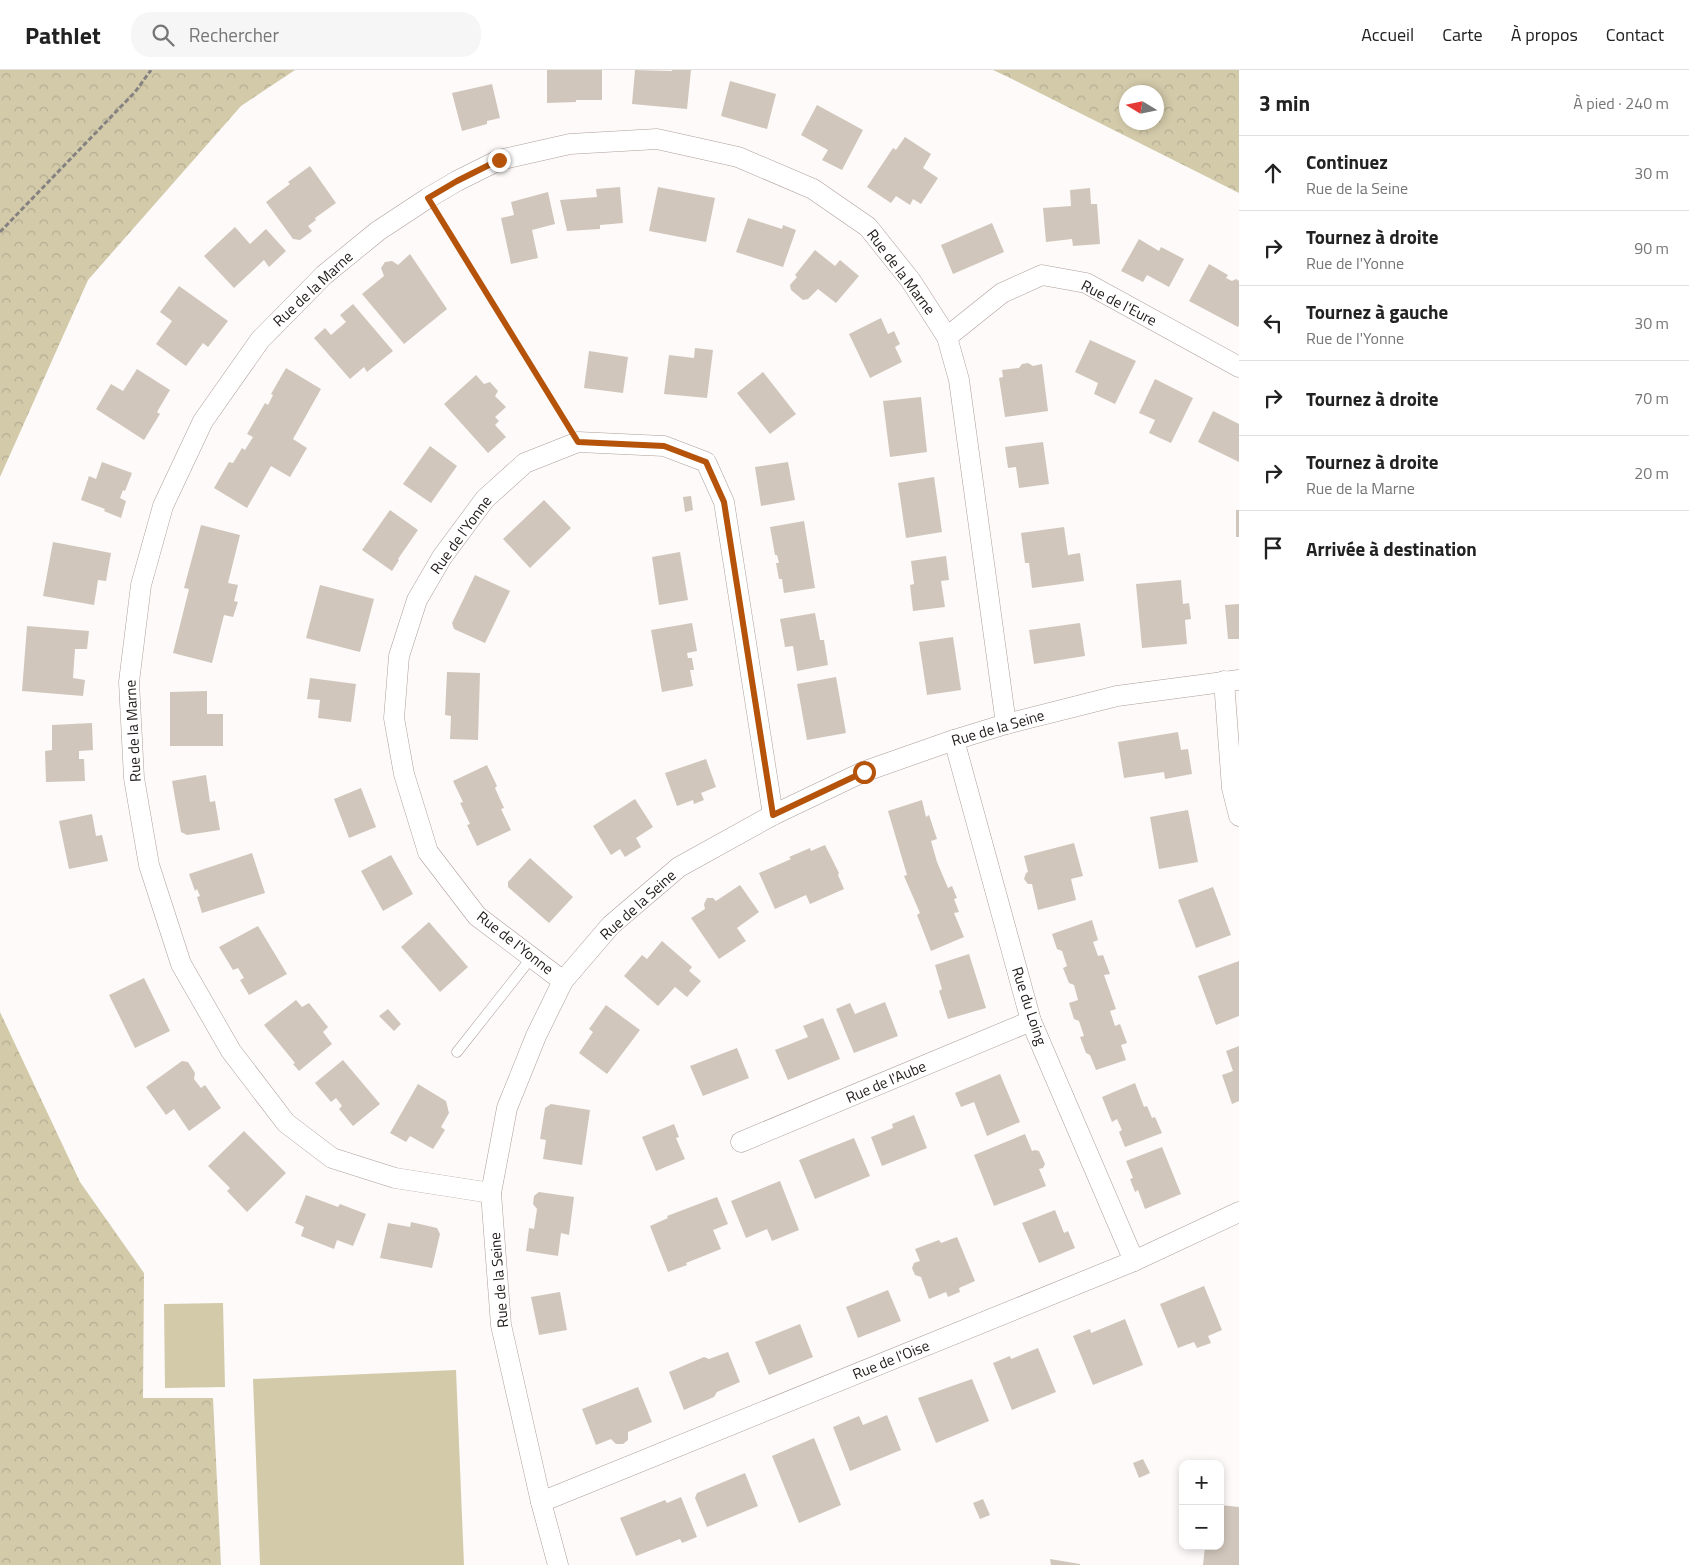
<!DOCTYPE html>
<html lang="fr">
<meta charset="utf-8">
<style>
:root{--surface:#fff;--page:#f6f6f6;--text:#222;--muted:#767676;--line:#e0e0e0}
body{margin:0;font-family:"Titillium Web",sans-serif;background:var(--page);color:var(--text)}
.controls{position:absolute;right:15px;bottom:15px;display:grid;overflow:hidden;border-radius:10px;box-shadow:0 2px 8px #0003}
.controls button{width:45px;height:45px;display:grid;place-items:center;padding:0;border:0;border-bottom:1px solid var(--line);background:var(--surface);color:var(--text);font:25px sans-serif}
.compass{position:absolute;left:1119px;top:15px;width:45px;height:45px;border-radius:50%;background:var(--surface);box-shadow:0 2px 8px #0003;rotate:280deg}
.stop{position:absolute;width:15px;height:15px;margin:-11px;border:4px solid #b45309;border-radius:50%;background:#fff}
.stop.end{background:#b45309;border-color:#fff;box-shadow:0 1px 5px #0008}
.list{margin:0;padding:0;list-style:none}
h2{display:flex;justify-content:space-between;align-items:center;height:65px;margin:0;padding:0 20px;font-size:21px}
h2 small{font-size:16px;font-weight:400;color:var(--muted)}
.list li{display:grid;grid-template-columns:32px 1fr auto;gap:15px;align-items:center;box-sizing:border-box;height:75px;padding:0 20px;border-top:1px solid var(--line)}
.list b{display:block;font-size:19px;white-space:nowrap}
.list p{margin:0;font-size:16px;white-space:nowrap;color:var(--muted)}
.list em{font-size:16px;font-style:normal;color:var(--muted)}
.icon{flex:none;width:28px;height:28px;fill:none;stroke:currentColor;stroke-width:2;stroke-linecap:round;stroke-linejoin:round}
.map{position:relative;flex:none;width:1239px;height:1495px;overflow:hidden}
header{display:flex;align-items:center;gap:30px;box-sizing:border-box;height:70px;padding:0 25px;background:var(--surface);border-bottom:1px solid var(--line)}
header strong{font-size:24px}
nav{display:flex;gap:28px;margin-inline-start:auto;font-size:18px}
.search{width:350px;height:45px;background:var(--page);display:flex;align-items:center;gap:12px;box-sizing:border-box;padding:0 18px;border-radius:20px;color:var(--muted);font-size:19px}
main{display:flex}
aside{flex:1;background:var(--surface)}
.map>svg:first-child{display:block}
.forest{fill:url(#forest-crowns);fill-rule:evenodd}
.pitch{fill:#d3caaa}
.building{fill:#d1c6bb}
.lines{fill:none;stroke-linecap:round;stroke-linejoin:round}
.lane-casing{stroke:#ae9e99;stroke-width:11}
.street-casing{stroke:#ae9e99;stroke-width:21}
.path{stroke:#868281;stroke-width:3;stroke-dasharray:5 2.5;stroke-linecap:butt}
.lane{stroke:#fff;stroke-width:10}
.street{stroke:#fff;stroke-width:20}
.route{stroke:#b45309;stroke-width:6}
.labels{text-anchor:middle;stroke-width:4;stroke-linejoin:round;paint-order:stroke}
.street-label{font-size:15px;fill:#1f1918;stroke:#fff}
</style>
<header>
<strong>Pathlet</strong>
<div class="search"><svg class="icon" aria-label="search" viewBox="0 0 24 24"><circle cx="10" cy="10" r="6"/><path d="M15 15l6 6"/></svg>Rechercher</div>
<nav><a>Accueil</a><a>Carte</a><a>À propos</a><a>Contact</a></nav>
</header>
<main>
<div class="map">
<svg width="1239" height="1495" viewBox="0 0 1239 1495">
<defs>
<pattern id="forest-crowns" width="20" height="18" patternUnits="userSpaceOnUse" patternTransform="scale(1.25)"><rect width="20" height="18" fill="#d3caaa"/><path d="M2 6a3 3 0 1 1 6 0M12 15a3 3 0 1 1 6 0" fill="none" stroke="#b5ad92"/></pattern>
</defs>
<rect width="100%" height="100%" fill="#fdfaf9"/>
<g class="forest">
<path d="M0,0H295L241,36L88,210L0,407Z"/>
<path d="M993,0H1239V123L1006,6ZM1126,22H1156V52H1126Z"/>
<path d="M0,942L80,1112L144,1203L143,1328H213L221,1495H0Z"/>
</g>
<g class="pitch">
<path d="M223,1233L225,1317L165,1318L164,1234Z"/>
<path d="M456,1300L464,1495H260L253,1309Z"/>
</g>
<g class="building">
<path d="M547,0H602V30H576V32L547,33Z"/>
<path d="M635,0L672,1V0H691L687,39L632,34Z"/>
<path d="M730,11L776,24L767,59L721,46Z"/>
<path d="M492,14L500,48L487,51V54L462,61L452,23Z"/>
<path d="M817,35L863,60L842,100L822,90L828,80L801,65Z"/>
<path d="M905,67L931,84L923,98L938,108L921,134L913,129L910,135L896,126L891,133L867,117L893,78L896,80Z"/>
<path d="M310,96L336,133L315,148L316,150L308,156L312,161L300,170L293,169L266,132L290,114L288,112Z"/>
<path d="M620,117L623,153L600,155V159L567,161L560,130L597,127L596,119Z"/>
<path d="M658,117L715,128L706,172L649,161Z"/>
<path d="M1090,118L1091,134H1097L1100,174L1073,176L1072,169L1046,172L1043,138L1071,136L1070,120Z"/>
<path d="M548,122L555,154L532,160L538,188L511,194L501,148L514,145L511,132Z"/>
<path d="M748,148L782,159L783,155L796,160L783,197L736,182Z"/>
<path d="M992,153L1004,182L953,204L941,175Z"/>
<path d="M235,157L250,174L266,159L286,181L269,197L264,190L234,218L204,186Z"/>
<path d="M1139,169L1159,181L1161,177L1184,189L1169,217L1147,205L1143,212L1121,201Z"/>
<path d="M815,180L835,196L840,190L859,206L836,233L818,219L808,229L803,230L791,220L790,215L797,207L795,205Z"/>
<path d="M410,184L447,239L404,274L362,224L384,206L381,198L385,192L392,191L398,195Z"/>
<path d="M1209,194L1228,205L1226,208L1232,211L1236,209L1239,211V255L1238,257L1189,231Z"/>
<path d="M179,216L228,251L208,277L203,273L186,296L156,274L172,251L160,242Z"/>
<path d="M353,234L393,281L367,302L364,297L350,309L314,268L325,258L331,265L346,252L340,245Z"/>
<path d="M881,248L888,264L894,261L900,274L895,277L902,292L870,308L849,264Z"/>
<path d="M1090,270L1136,291L1115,334L1094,324L1098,313L1075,302Z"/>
<path d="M695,278L713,280L707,328L664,324L669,285L694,288Z"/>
<path d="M589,281L628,287L623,323L584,318Z"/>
<path d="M1028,293L1033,296L1042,294L1048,341L1005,347L999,308L1003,307L1002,300L1019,298L1022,294Z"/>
<path d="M286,298L321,319L293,369L307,378L290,407L271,396L247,438L214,418L229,392L233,393L242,378L245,380L253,367L247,364L265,333L268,335L273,325L271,324Z"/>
<path d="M137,299L170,320L157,342L160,344L144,370L96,339L111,314L123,321Z"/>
<path d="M763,302L796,344L770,364L737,323Z"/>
<path d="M476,305L484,314L490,312L498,321L495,326L506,337L495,347L499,351L495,355L506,367L488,383L444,334Z"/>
<path d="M1155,309L1193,328L1171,373L1149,363L1155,350L1139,343Z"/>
<path d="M921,327L927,382L890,387L883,331Z"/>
<path d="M1213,341L1239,354V392L1198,372Z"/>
<path d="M1043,372L1049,414L1019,418L1016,397L1008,398L1005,377Z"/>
<path d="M430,376L457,396L431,433L403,414Z"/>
<path d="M102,392L132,403L125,421L123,420L120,428L126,431L121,448L104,441L105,439L81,430L89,406L96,409Z"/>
<path d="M788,392L795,430L761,436L755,397Z"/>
<path d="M934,407L942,462L906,468L898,413Z"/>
<path d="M691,426L693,440L685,442L683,427Z"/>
<path d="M544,430L571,458L530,498L503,469Z"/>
<path d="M390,440L418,460L398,489L399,490L392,501L362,480Z"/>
<rect x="1236" y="440" width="3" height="27"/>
<path d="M804,451L815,518L784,523L782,509H779L776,493H779L777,485H775L770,457Z"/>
<path d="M201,455L240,465L228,513L238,515L234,531L238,532L233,547L224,545L212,593L173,583L189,519L184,518Z"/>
<path d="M1064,457L1068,485L1080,483L1084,511L1032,518L1029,493H1025L1021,463Z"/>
<path d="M53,472L111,483L106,511L98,510L94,535L43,526Z"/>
<path d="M680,482L688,530L659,535L652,487Z"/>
<path d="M946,486L949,510L941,511L945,537L913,541L910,515L914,514L911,491Z"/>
<path d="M475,505L510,521L485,573L454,559L452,553Z"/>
<path d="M1181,510L1183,534L1189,533L1191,549L1185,550L1187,574L1142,578L1136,514Z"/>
<path d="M320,515L374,529L360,582L306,568Z"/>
<path d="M1239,534V569H1228L1225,535Z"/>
<path d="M815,543L820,570H824L828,595L797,601L793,576L785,577L780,549Z"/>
<path d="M692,553L697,581L687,583L688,588H692L694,600H690L693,616L662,622L651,560Z"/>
<path d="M1080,553L1085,586L1034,594L1029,560Z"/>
<path d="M27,556L89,561L87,579H75L73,608L85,610L83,626L22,621Z"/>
<path d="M953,567L961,620L927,625L919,572Z"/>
<path d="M447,602L480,603L478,670L450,669L451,646L445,645Z"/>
<path d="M836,607L846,663L807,670L797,614Z"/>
<path d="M310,608L356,614L351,652L318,648L320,630L307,629Z"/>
<path d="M207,621V644H223V676H170V622Z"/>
<path d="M92,653L93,680L79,681V689H84L85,711L46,712L45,681L52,680V655Z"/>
<path d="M1178,662L1181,680L1188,679L1192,704L1165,709L1164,702L1124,708L1118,672Z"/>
<path d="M706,689L716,717L701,723L704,730L694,734L693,730L677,736L665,703Z"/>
<path d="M487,695L497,716L495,718L504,738L501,739L511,760L477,776L467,755L470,754L460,733L463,732L453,711Z"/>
<path d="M206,705L210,732L215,731L220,760L187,765L181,762L172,711Z"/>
<path d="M361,718L376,757L349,768L334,729Z"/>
<path d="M635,729L653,757L636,768L641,777L625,787L620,779L611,785L593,756Z"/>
<path d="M922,730L926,747L929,745L937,769L931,771L937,792L948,818L952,816L957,828L954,829L959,842L954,843L964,867L931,881L917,845L920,843L904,806L907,805L888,741Z"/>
<path d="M1188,740L1198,792L1159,799L1150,747Z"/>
<path d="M92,744L96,766L102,765L108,791L69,799L59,751Z"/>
<path d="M1074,773L1083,806L1071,809L1076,830L1038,840L1032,814H1028L1024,809L1026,803L1028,802L1024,786Z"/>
<path d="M825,775L839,803L838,805L844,819L810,834L806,825L775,839L759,803L791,789L789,787L810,778L811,781Z"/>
<path d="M252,783L265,823L202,843L197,827L200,826L197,819L195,821L189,804Z"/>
<path d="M391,785L413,824L383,841L361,801Z"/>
<path d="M530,788L573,827L549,853L508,817V812Z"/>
<path d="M740,815L759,842L737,858L746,871L719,889L691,848L705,839L704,834L707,828H713L716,831Z"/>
<path d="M1213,817L1231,865L1196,878L1178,830Z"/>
<path d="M1092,850L1098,870L1093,872L1098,886L1103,885L1110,904L1104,905L1116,939L1110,941L1115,956L1120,954L1127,973L1121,975L1126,990L1096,1000L1090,985L1086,983L1080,967L1084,966L1079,951L1074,949L1069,933L1078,930L1074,915L1069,913L1063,898L1067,896L1062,881L1057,879L1052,864Z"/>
<path d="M429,852L468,897L440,922L401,877Z"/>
<path d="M258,856L287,904L249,925L240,910L244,908L238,898L233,900L219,877Z"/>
<path d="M662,871L692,897L689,901L701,911L687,927L675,917L658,936L624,906L642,885L647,889Z"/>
<path d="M969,884L986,938L948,949L939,921L942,919L935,895Z"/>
<path d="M1239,891V946L1216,955L1198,906Z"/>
<path d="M144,908L170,961L135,978L109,925Z"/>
<path d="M296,930L302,937L309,933L328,957L323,962L332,974L299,1001L293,994L295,993L264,955Z"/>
<path d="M885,932L898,966L854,983L836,939L850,933L855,944Z"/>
<path d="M606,935L640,960L607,1004L579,983L593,962L589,959Z"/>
<path d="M388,939L401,954L394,961L379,946Z"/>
<path d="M823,948L840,989L788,1010L775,980L808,967L803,956Z"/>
<path d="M1239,976V1031L1232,1034L1222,1005L1233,1001L1226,981Z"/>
<path d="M737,978L749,1008L703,1026L690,996Z"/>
<path d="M343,990L380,1034L353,1056L339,1039L342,1036L336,1028L331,1032L315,1013Z"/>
<path d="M182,991L188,992L195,1003L194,1009L201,1018L205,1015L221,1038L189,1061L174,1039L166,1045L146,1017Z"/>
<path d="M1000,1004L1020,1052L987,1066L974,1032L961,1037L955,1023Z"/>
<path d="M1135,1013L1144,1037L1147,1036L1152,1048L1155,1047L1162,1063L1125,1077L1119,1062L1122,1060L1117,1049L1112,1052L1102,1027Z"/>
<path d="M418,1014L446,1031L449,1043L441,1057L445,1060L433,1079L410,1066L406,1072L390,1063Z"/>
<path d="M551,1034L590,1040L582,1095L543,1089L546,1070L540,1069L545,1038Z"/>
<path d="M914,1045L927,1078L882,1096L871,1067L893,1058L892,1054Z"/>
<path d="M674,1054L679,1067L676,1068L685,1089L656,1101L642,1067Z"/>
<path d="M244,1061L286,1103L247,1142L227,1121L230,1118L208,1096Z"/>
<path d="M1025,1064L1032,1081L1035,1080L1039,1081L1045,1094L1043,1098L1039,1099L1046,1116L994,1136L974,1085Z"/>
<path d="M854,1068L870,1106L815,1129L799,1090Z"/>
<path d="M1162,1077L1181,1124L1145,1139L1138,1120L1135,1122L1130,1109L1133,1108L1126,1091Z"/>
<path d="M780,1111L799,1160L772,1171L767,1159L746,1168L731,1131Z"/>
<path d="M539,1122L574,1127L569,1165L561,1163L558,1186L526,1181L529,1158L534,1159L537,1139L533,1134L534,1126Z"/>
<path d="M306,1125L338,1137L340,1134L366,1144L353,1176L337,1170L334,1179L301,1166L304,1157L295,1153Z"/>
<path d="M717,1127L728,1154L713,1160L721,1179L686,1193L687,1195L668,1202L650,1156L668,1148L667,1146Z"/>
<path d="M1055,1140L1064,1163L1068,1161L1075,1178L1039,1193L1022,1153Z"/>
<path d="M411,1152L437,1158L440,1164L432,1198L380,1188L388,1153L410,1157Z"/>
<path d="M957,1167L975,1211L959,1218L960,1222L948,1227L946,1222L929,1229L921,1207L915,1205L912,1198L914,1193L920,1191L915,1179L939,1170L941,1173Z"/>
<path d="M1204,1216L1222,1260L1208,1266L1211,1273L1197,1278L1194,1272L1178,1278L1160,1234Z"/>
<path d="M888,1220L901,1251L858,1268L846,1237Z"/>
<path d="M560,1222L567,1260L539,1265L531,1227Z"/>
<path d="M1125,1249L1143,1295L1093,1315L1073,1266L1090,1259L1091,1263Z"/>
<path d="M800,1254L813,1287L769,1305L755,1272Z"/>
<path d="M1038,1278L1056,1322L1012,1340L993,1293L1010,1286L1011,1289Z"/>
<path d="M728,1282L740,1312L717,1322L714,1327L684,1340L669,1302L704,1287L709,1289Z"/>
<path d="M972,1309L989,1351L936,1373L918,1328Z"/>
<path d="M638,1317L652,1352L628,1362V1370L623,1374H616L611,1369L596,1375L582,1339Z"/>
<path d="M887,1345L901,1380L850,1401L833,1357L859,1346L863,1355Z"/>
<path d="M814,1368L841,1435L799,1453L772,1386Z"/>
<path d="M1143,1389L1150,1403L1139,1408L1133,1393Z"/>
<path d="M745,1403L758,1436L707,1457L695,1428L697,1423Z"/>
<path d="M681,1427L697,1467L682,1473L680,1469L636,1486L620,1448L665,1430L667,1433Z"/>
<path d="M983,1429L990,1445L980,1449L973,1433Z"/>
<path d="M1220,1435L1239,1437V1495H1203L1205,1476H1220Z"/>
<path d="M1050,1489L1080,1494V1495H1051Z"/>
</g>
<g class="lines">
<g class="lane-casing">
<path id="lane" d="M457,982L532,887"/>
</g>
<g class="street-casing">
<g id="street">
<path d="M947,267L1002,223L1042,205L1086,213L1239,297"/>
<path d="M1224,611L1232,718L1239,746"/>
<path d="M954,670L1031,951L1134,1191"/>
<path d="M563,911L477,846L428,782L404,704L394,648L399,586L417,530L442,487L485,429L525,393L578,372L664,376L706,392L724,432L773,745"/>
<path d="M741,1072L1031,951"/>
<path d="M491,1123L395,1108L332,1088L286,1053L231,981L181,894L149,795L134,708L129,612L141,515L163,436L203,351L260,270L324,205L378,161L428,128L457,111L499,90L570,74L657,69L738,87L813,119L868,157L911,211L947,267L959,310L1006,654"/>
<path d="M541,1432L1134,1191L1239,1142"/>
<path d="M558,1495L541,1432L501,1255L491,1123L507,1038L536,966L563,911L611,855L679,797L773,745L863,702L954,670L1006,654L1117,626L1239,610"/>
</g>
</g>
<g class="path">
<path d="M439,146L565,352"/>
<path d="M0,162L135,22L151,0"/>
</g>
<use href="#lane" class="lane"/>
<use href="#street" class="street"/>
</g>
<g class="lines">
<path class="route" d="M499,90L457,111L428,128L578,372L664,376L706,392L724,432L773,745L864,702"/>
</g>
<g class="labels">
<g class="street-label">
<text transform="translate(901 202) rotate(53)" y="5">Rue de la Marne</text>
<text transform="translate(313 219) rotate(-43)" y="5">Rue de la Marne</text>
<text transform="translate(1119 233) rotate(27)" y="5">Rue de l'Eure</text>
<text transform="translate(461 465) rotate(-54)" y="5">Rue de l'Yonne</text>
<text transform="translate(998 658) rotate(-16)" y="5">Rue de la Seine</text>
<text transform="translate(133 661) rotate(-93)" y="5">Rue de la Marne</text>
<text transform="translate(638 835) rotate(-42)" y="5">Rue de la Seine</text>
<text transform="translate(515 873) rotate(38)" y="5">Rue de l'Yonne</text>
<text transform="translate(1029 936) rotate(72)" y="5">Rue du Loing</text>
<text transform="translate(886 1012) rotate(-23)" y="5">Rue de l'Aube</text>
<text transform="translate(499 1210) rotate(-95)" y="5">Rue de la Seine</text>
<text transform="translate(891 1290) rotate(-22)" y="5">Rue de l'Oise</text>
</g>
</g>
</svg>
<div class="controls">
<button>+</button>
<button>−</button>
</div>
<svg class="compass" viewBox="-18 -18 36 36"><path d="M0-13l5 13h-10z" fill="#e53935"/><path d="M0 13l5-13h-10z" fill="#767676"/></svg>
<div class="stop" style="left:864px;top:702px"></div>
<div class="stop end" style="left:499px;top:90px"></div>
</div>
<aside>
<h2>3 min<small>À pied · 240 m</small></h2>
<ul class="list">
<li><svg class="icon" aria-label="ahead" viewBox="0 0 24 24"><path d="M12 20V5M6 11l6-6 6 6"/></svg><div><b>Continuez</b><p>Rue de la Seine</p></div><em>30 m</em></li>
<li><svg class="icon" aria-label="right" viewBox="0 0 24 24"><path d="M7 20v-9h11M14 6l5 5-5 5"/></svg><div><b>Tournez à droite</b><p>Rue de l'Yonne</p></div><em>90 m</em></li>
<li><svg class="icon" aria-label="left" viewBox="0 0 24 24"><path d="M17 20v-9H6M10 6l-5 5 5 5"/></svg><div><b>Tournez à gauche</b><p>Rue de l'Yonne</p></div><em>30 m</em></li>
<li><svg class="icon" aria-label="right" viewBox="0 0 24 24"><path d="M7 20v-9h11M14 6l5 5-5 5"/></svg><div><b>Tournez à droite</b></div><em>70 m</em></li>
<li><svg class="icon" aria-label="right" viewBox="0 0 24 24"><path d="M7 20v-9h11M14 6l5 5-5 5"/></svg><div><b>Tournez à droite</b><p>Rue de la Marne</p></div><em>20 m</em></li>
<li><svg class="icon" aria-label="arrive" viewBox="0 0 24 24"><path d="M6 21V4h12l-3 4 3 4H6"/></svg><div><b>Arrivée à destination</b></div></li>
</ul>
</aside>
</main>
